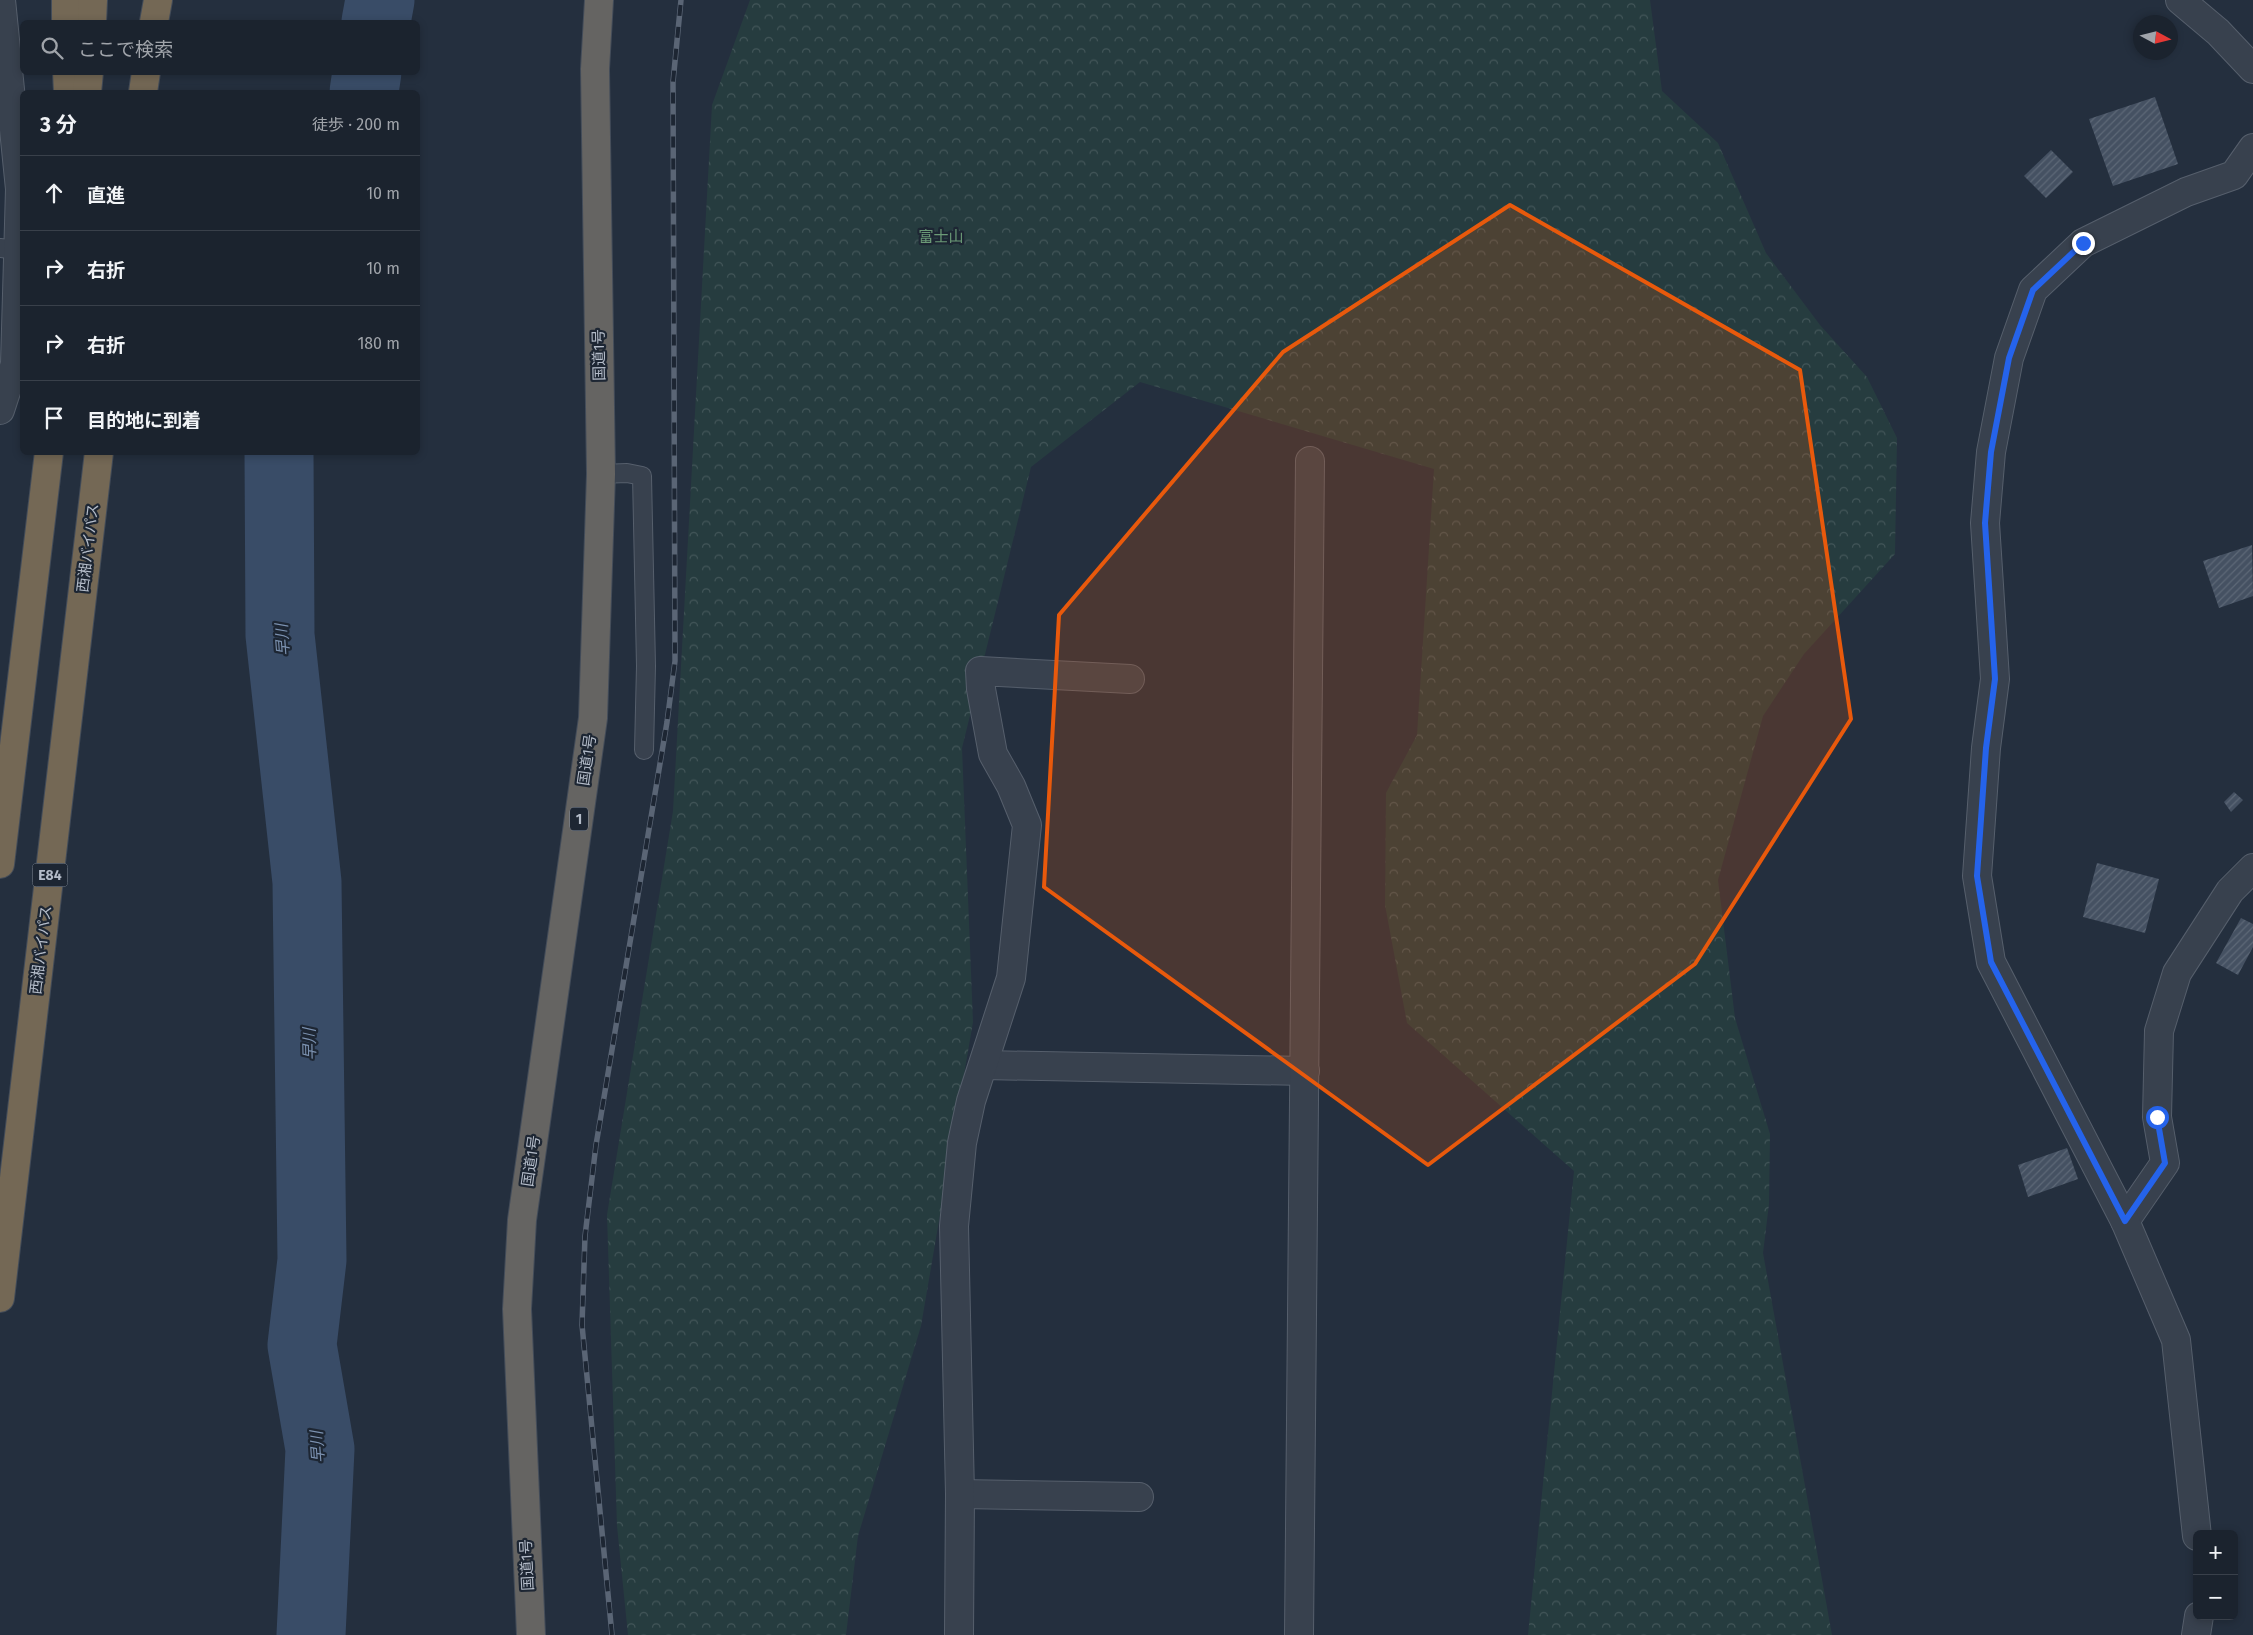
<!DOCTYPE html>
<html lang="ja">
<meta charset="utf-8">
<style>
:root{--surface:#1b232e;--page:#242b36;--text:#f1f3f6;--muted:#a0a4aa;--line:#39404a}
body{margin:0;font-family:"Fira Sans","Noto Sans JP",sans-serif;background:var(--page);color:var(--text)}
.controls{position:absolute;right:15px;bottom:15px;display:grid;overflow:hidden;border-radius:8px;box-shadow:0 2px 8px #0003}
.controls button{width:45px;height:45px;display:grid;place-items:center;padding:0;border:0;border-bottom:1px solid var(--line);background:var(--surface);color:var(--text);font:25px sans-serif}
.compass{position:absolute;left:2133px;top:15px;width:45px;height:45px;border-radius:50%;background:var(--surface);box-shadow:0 2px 8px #0003;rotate:97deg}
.stop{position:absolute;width:15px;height:15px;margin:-11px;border:4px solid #2563eb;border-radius:50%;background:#fff}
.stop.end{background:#2563eb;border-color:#fff;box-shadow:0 1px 5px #0008}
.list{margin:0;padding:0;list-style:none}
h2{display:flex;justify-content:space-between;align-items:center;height:65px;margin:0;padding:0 20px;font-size:21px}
h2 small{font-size:16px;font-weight:400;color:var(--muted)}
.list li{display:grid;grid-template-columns:32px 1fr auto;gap:15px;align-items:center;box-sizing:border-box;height:75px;padding:0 20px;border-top:1px solid var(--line)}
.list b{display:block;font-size:19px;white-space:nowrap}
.list em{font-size:16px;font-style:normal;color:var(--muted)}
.icon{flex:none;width:28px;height:28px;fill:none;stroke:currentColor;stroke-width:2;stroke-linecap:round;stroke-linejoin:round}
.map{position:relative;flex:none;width:2253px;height:1635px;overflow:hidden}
.search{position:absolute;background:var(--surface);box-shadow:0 2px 8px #0003;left:20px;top:20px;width:400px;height:55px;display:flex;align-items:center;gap:12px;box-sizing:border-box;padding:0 18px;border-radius:8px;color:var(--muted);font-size:19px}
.panel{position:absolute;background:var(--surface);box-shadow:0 2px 8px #0003;left:20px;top:90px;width:400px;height:365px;border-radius:8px}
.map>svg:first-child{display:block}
.forest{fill:url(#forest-crowns)}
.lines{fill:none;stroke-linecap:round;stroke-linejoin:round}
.river{stroke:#394c67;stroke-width:69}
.building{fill:url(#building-hatch)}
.service-casing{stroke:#565f6c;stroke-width:20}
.minor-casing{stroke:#565f6c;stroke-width:30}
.tertiary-casing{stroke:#565f6c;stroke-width:30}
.trunk-casing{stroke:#434c59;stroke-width:30}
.motorway-casing{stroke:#434c59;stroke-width:30}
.service{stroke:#38414e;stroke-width:18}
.minor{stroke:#38414e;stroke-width:28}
.tertiary{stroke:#38414e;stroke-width:28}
.trunk{stroke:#656462;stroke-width:28}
.motorway{stroke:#746855;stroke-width:28}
.rail-casing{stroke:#5a6575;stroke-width:5.5}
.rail{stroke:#1d2633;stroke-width:4;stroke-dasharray:11;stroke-linecap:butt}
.route{stroke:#2563eb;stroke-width:6}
.marked{fill:#e8590c;fill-opacity:0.2;stroke:#e8590c;stroke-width:4;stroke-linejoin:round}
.labels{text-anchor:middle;stroke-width:4.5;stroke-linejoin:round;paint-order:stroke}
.shield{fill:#1d2633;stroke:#878f9c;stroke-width:1}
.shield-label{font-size:14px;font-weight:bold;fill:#b4bcc9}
.park-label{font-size:15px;fill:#6b9a76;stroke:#1d2633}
.street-label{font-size:15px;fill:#b4bcc9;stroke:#1d2633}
.water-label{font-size:16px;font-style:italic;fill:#7c92b1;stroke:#1d2633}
</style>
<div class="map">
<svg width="2253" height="1635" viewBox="0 0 2253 1635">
<defs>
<pattern id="forest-crowns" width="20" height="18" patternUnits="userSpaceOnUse" patternTransform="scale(1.25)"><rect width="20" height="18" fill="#263c3f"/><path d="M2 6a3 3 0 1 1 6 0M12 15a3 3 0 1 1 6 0" fill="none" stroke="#435659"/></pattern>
<pattern id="building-hatch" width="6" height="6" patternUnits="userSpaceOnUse" patternTransform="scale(1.25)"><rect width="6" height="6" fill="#455162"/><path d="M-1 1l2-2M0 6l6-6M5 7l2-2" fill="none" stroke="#5d6877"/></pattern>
</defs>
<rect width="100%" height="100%" fill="#242f3e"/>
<path class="forest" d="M750,0H1650L1662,91L1718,143L1766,253L1820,325L1867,377L1897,438L1895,554L1804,654L1763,716L1718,880L1735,1018L1770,1134L1769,1204L1763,1253L1832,1635H1528L1574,1171L1407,1023L1385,905L1386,793L1417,735L1434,469L1140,382L1031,467L962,748L973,1022L921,1326L858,1536L846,1635H628L617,1526L607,1215L673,811L712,105Z"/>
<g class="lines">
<g class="river">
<path d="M376,22L380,0"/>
<path d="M364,92L367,72"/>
<path d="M279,452L280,635L307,882L312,1260L302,1345L320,1449L311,1635"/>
</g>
</g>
<g class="building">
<path d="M2155,97L2178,164L2113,186L2089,119Z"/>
<path d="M2051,150L2073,172L2046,198L2024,176Z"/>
<path d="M2252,545L2253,596L2219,608L2203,561Z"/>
<path d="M2234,792L2243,800L2231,812L2224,802Z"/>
<path d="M2097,863L2159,879L2145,933L2083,917Z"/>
<path d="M2241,918L2253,924V947L2238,975L2216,963Z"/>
<path d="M2067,1148L2078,1179L2028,1197L2018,1165Z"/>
</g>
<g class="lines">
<g class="service-casing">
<g id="service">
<path d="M0,248L18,250"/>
<path d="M601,474L627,473L642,476L646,666L644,750"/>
</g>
</g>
<g class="minor-casing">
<g id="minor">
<path d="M0,410L15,364L20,189L1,0"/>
<path d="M984,1065L1305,1071"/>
<path d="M2125,1221L2165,1163L2157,1117L2159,1031L2177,973L2230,891L2253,868"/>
<path d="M960,1494L1139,1497"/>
<path d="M2197,1536L2176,1340L2125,1221L1991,962L1977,876L1986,748L1995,679L1985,523L1991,452L2009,358L2033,290L2083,243L2186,192L2234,175L2253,148"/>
<path d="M959,1635L960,1494L954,1226L962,1143L971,1101L1011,978L1027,825L1011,786L993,754L981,689L980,671L1130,679"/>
<path d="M1299,1635L1310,461"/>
<path d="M2196,1635L2199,1616"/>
</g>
</g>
<g class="tertiary-casing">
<path id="tertiary" d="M2180,0L2218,32L2253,69"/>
</g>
<g class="trunk-casing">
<path id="trunk" d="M531,1635L517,1309L522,1220L593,718L601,474L595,69L599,0"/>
</g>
<g class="motorway-casing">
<g id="motorway">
<path d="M66,0V22"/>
<path d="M92,22L93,0"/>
<path d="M154,22L158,0"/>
<path d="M67,72L68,92"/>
<path d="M87,92L89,72"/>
<path d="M143,92L146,72"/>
<path d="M0,864L49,452"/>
<path d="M0,1298L99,452"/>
</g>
</g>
<use href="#service" class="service"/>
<use href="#minor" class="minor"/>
<use href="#tertiary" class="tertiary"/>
<use href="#trunk" class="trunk"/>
<use href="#motorway" class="motorway"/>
<g class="rail-casing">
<path id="rail" d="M612,1635L582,1325L585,1236L596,1145L667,722L675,661L673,82L681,0"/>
</g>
<use href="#rail" class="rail"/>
</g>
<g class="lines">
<path class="route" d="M2083,243L2033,290L2009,358L1991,452L1985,523L1995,679L1986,748L1977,876L1991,962L2125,1221L2165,1163L2157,1117"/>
</g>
<path class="marked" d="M1510,205L1800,370L1851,719L1695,964L1428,1165L1044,887L1059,615L1283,352Z"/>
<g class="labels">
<g class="shield">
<rect x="570" y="807.5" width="18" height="23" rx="4"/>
<rect x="32.5" y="863.5" width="35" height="23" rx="4"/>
</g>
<g class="shield-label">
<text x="579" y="824">1</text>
<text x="50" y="880">E84</text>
</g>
<g class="park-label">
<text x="941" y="242">富士山</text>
</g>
<g class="street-label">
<text transform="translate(599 355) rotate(-91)" y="5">国道1号</text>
<text transform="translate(88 548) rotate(-83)" y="5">西湘バイパス</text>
<text transform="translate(587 760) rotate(-82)" y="5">国道1号</text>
<text transform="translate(41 950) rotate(-83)" y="5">西湘バイパス</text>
<text transform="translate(531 1161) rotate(-82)" y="5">国道1号</text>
<text transform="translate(527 1565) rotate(-93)" y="5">国道1号</text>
</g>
<g class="water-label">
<text transform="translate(282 640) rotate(-94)" y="6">早川</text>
<text transform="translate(309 1044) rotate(-91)" y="6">早川</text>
<text transform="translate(317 1447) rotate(-94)" y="6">早川</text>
</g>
</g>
</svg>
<div class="controls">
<button>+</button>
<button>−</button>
</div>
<svg class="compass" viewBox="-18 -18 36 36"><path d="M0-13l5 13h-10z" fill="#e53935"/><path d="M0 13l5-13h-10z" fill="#a0a4aa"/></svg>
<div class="stop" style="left:2157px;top:1117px"></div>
<div class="stop end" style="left:2083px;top:243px"></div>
<div class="search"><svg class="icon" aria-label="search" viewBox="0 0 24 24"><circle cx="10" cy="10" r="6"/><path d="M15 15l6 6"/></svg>ここで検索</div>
<section class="panel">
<h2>3 分<small>徒歩 · 200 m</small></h2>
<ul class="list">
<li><svg class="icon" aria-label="ahead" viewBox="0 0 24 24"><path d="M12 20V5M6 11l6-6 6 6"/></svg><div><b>直進</b></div><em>10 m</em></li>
<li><svg class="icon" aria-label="right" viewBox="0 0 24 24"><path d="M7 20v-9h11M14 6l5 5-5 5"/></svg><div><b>右折</b></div><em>10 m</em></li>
<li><svg class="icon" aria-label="right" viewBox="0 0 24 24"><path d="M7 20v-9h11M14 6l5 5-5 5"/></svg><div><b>右折</b></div><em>180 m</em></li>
<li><svg class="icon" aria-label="arrive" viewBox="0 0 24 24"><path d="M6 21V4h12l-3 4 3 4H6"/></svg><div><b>目的地に到着</b></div></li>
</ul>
</section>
</div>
